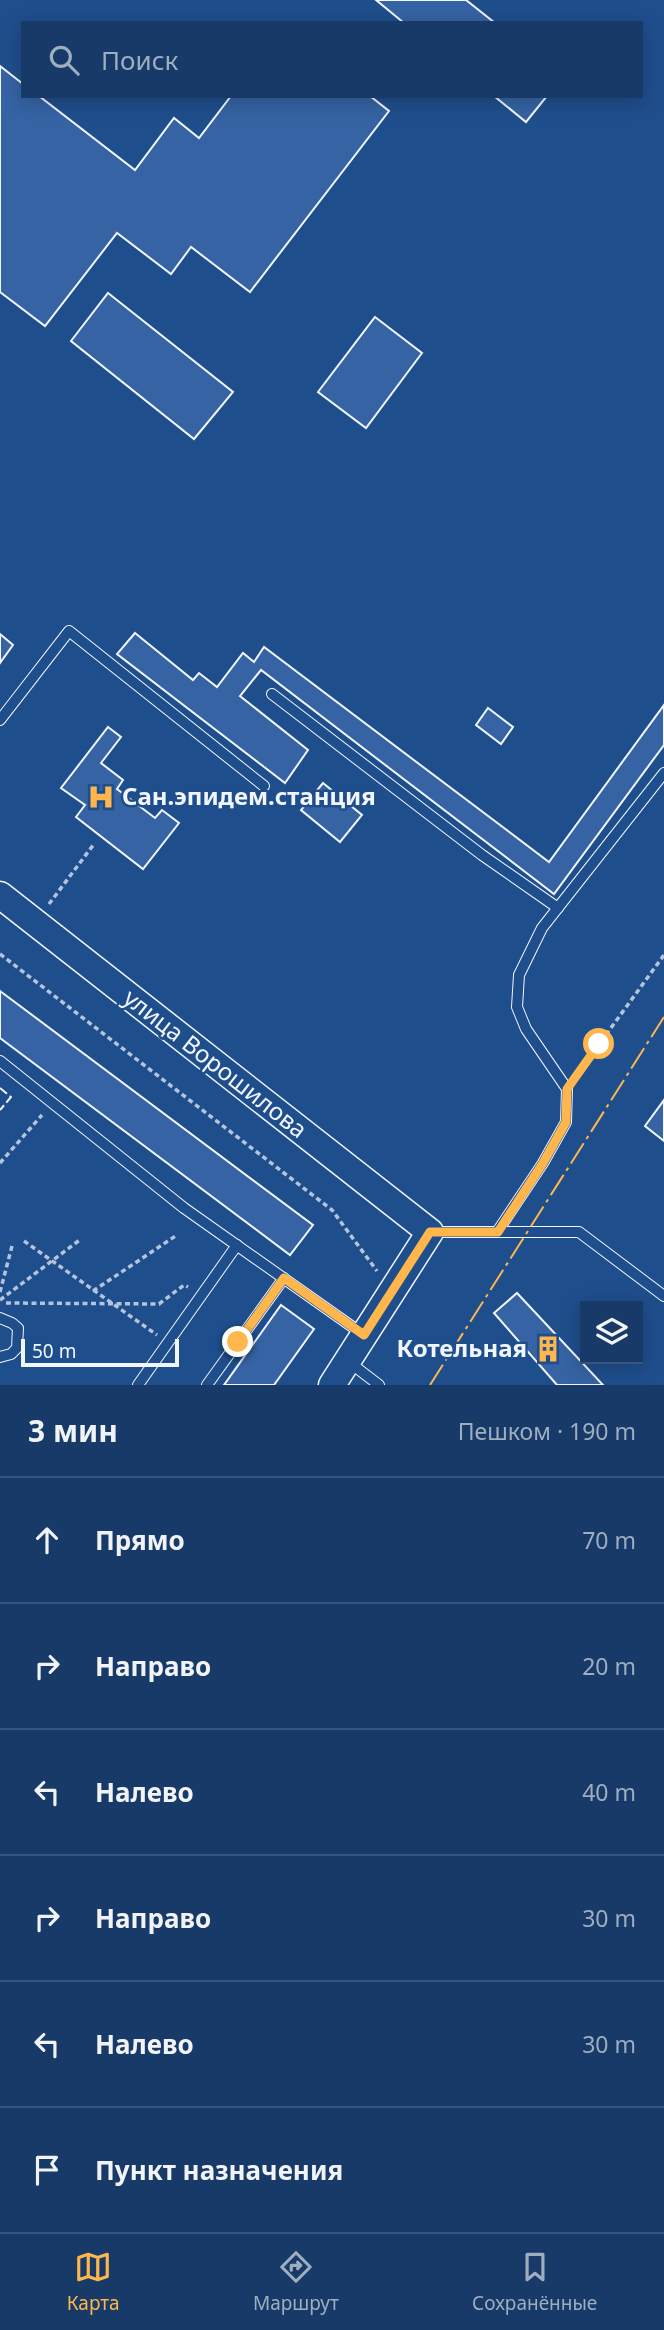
<!DOCTYPE html>
<html lang="ru">
<meta charset="utf-8">
<style>
:root{--surface:#173a69;--page:#244571;--text:#f1f3f6;--muted:#9eadc0;--line:#36547d;--accent:#ffb74d}
body{margin:0;font-family:"Noto Sans",sans-serif;background:var(--page);color:var(--text)}
.controls{position:absolute;right:21px;bottom:21px;display:grid;overflow:hidden;border-radius:0px;box-shadow:0 4px 18px #0003}
.controls button{width:63px;height:63px;display:grid;place-items:center;padding:0;border:0;border-bottom:2px solid var(--line);background:var(--surface);color:var(--text);font:35px sans-serif}
.scale{position:absolute;left:21px;bottom:18px;width:158px;box-sizing:border-box;padding-left:7px;border:4px solid #f2f6ff;border-top:0;font-size:19px;line-height:24px;white-space:nowrap;color:#f2f6ff;-webkit-text-stroke:5px #1f4e8c;paint-order:stroke}
.stop{position:absolute;width:21px;height:21px;margin:-16px;border:5px solid #ffb74d;border-radius:50%;background:#fff}
.stop.end{background:#ffb74d;border-color:#fff;box-shadow:0 2px 7px #0008}
.list{margin:0;padding:0;list-style:none}
h2{display:flex;justify-content:space-between;align-items:center;height:91px;margin:0;padding:0 28px;font-size:30px}
h2 small{font-size:23px;font-weight:400;color:var(--muted)}
.list li{display:grid;grid-template-columns:46px 1fr auto;gap:21px;align-items:center;box-sizing:border-box;height:126px;padding:0 28px;border-top:2px solid var(--line)}
.list b{display:block;font-size:26px;white-space:nowrap}
.list em{font-size:23px;font-style:normal;color:var(--muted)}
.icon{flex:none;width:38px;height:38px;fill:none;stroke:currentColor;stroke-width:2;stroke-linecap:round;stroke-linejoin:round}
.map{position:relative;flex:none;width:664px;height:1385px;overflow:hidden}
.search{position:absolute;background:var(--surface);box-shadow:0 4px 18px #0003;left:21px;right:21px;top:21px;height:77px;display:flex;align-items:center;gap:18px;box-sizing:border-box;padding:0 24px;border-radius:0px;color:var(--muted);font-size:26px}
.sheet{height:847px;background:var(--surface)}
nav{display:flex;justify-content:space-around;align-items:center;box-sizing:border-box;height:98px;border-top:2px solid var(--line);background:var(--surface);font-size:19px;color:var(--muted)}
nav a{display:grid;justify-items:center;gap:4px}
nav .on{color:var(--accent)}
.map>svg:first-child{display:block}
.building{fill:#3563a3;stroke:#f2f6ff;stroke-width:2}
.lines{fill:none;stroke-linecap:round;stroke-linejoin:round}
.lane-casing{stroke:#f2f6ff;stroke-width:12}
.secondary-casing{stroke:#f2f6ff;stroke-width:29}
.path{stroke:#b3c4dc;stroke-width:3.5;stroke-dasharray:5 3.5;stroke-linecap:butt}
.lane{stroke:#1f4e8c;stroke-width:10}
.secondary{stroke:#1f4e8c;stroke-width:26}
.fence{stroke:#f2f6ff;stroke-width:2;stroke-dasharray:9 3.5;stroke-linecap:butt}
.power{stroke:#ffb74d;stroke-width:2;stroke-dasharray:24 5 3.5 5;stroke-linecap:butt}
.route{stroke:#ffb74d;stroke-width:9}
.labels{text-anchor:middle;stroke-width:5;stroke-linejoin:round;paint-order:stroke}
.poi-label{font-size:24px;font-weight:bold;fill:#f2f6ff;stroke:#1f4e8c;text-anchor:start}
.street-label{font-size:24px;fill:#f2f6ff;stroke:#1f4e8c}
</style>
<div class="map">
<svg width="664" height="1385" viewBox="0 0 664 1385">
<rect width="100%" height="100%" fill="#1f4e8c"/>
<g class="building">
<path d="M376,0H466L495,23H404Z"/>
<path d="M0,66L23,84V96H39L135,170L174,118L199,138L231,96H370L389,111L250,292L191,247L171,274L117,233L45,326L0,292Z"/>
<path d="M494,96H547L526,122Z"/>
<path d="M108,293L233,392L194,439L71,341Z"/>
<path d="M375,317L422,353L366,428L318,392Z"/>
<path d="M135,633L193,680L199,673L217,687L243,653L254,662L264,647L549,862L664,705V745L554,894L261,670L240,696L308,750L285,783L117,654Z"/>
<path d="M0,634L13,645L0,663Z"/>
<path d="M488,708L513,727L501,744L476,725Z"/>
<path d="M108,727L121,737L101,763L123,780L117,789L155,818L162,810L179,823L143,869L76,817L85,805L61,788Z"/>
<path d="M323,783L362,815L340,842L301,810Z"/>
<path d="M0,991L313,1225L290,1255L0,1038Z"/>
<path d="M664,1100V1141L645,1126Z"/>
<path d="M517,1293L603,1385H557L494,1313Z"/>
<path d="M281,1305L314,1329L274,1385H224Z"/>
</g>
<g class="lines">
<g class="lane-casing">
<g id="lane">
<path d="M272,694L482,855L558,908"/>
<path d="M0,720L69,631L264,786"/>
<path d="M0,1061L184,1208L364,1335"/>
<path d="M430,1232H579L664,1296"/>
<path d="M497,1232L543,1163L566,1122L567,1089L526,1029L517,1007L519,975L542,928L664,773"/>
<path d="M0,1318L12,1323L18,1328L17,1348L11,1354L0,1357"/>
<path d="M349,1362L379,1385"/>
<path d="M138,1385L237,1245"/>
<path d="M207,1385L284,1278"/>
</g>
</g>
<g class="secondary-casing">
<path id="secondary" d="M0,895L430,1232L332,1385"/>
</g>
<g class="path">
<path d="M49,904L94,844"/>
<path d="M0,954L332,1210L377,1271"/>
<path d="M576,1076L664,955"/>
<path d="M0,1163L42,1115"/>
<path d="M24,1241L157,1335"/>
<path d="M93,1291L177,1235"/>
<path d="M0,1292L12,1246"/>
<path d="M0,1300L81,1239"/>
<path d="M6,1303L159,1304L184,1285L188,1287"/>
</g>
<use href="#lane" class="lane"/>
<use href="#secondary" class="secondary"/>
<path class="fence" d="M0,1088L11,1097L0,1110"/>
<path class="power" d="M430,1385L664,1017"/>
</g>
<g class="lines">
<path class="route" d="M238,1342L284,1278L364,1335L430,1232H498L543,1163L566,1122L567,1089L599,1044"/>
</g>
<defs>
<g id="hospital-bare" transform="scale(2.1)"><path d="M-5-5h3v3.5h4V-5h3V5h-3V1.5h-4V5h-3Z" fill="#ffb74d" stroke="#1f4e8c" stroke-width="2.5" paint-order="stroke"/></g>
<g id="building-bare" transform="scale(2.1)"><path d="M-4-6H4V6H1V3H-1V6H-4ZM-2.5-4.3h1.7v1.8h-1.7ZM.8-4.3h1.7v1.8H.8ZM-2.5-1h1.7V.8h-1.7ZM.8-1h1.7V.8H.8Z" fill="#ffb74d" stroke="#1f4e8c" stroke-width="2.5" paint-order="stroke"/></g>
</defs>
<g fill-rule="evenodd">
<use href="#hospital-bare" x="101" y="797"/>
<use href="#building-bare" x="548" y="1349"/>
</g>
<g class="labels">
<g class="poi-label">
<text x="122" y="805">Сан.эпидем.станция</text>
<text x="527" y="1357" text-anchor="end">Котельная</text>
</g>
<g class="street-label">
<text transform="translate(215 1064) rotate(38)" y="8">улица Ворошилова</text>
</g>
</g>
</svg>
<div class="controls">
<button><svg class="icon" aria-label="layers" viewBox="0 0 24 24"><path d="M12 4l9 5-9 5-9-5zM3 14l9 5 9-5"/></svg></button>
</div>
<div class="scale">50 m</div>
<div class="stop" style="left:599px;top:1044px"></div>
<div class="stop end" style="left:238px;top:1342px"></div>
<div class="search"><svg class="icon" aria-label="search" viewBox="0 0 24 24"><circle cx="10" cy="10" r="6"/><path d="M15 15l6 6"/></svg>Поиск</div>
</div>
<section class="sheet">
<h2>3 мин<small>Пешком · 190 m</small></h2>
<ul class="list">
<li><svg class="icon" aria-label="ahead" viewBox="0 0 24 24"><path d="M12 20V5M6 11l6-6 6 6"/></svg><div><b>Прямо</b></div><em>70 m</em></li>
<li><svg class="icon" aria-label="right" viewBox="0 0 24 24"><path d="M7 20v-9h11M14 6l5 5-5 5"/></svg><div><b>Направо</b></div><em>20 m</em></li>
<li><svg class="icon" aria-label="left" viewBox="0 0 24 24"><path d="M17 20v-9H6M10 6l-5 5 5 5"/></svg><div><b>Налево</b></div><em>40 m</em></li>
<li><svg class="icon" aria-label="right" viewBox="0 0 24 24"><path d="M7 20v-9h11M14 6l5 5-5 5"/></svg><div><b>Направо</b></div><em>30 m</em></li>
<li><svg class="icon" aria-label="left" viewBox="0 0 24 24"><path d="M17 20v-9H6M10 6l-5 5 5 5"/></svg><div><b>Налево</b></div><em>30 m</em></li>
<li><svg class="icon" aria-label="arrive" viewBox="0 0 24 24"><path d="M6 21V4h12l-3 4 3 4H6"/></svg><div><b>Пункт назначения</b></div></li>
</ul>
</section>
<nav>
<a class="on"><svg class="icon" aria-label="map" viewBox="0 0 24 24"><path d="M3 6l6-2 6 2 6-2v14l-6 2-6-2-6 2zM9 4v14M15 6v14"/></svg>Карта</a>
<a><svg class="icon" aria-label="directions" viewBox="0 0 24 24"><path d="M12 3l9 9-9 9-9-9zM9 14v-3h6M13 9l2 2-2 2"/></svg>Маршрут</a>
<a><svg class="icon" aria-label="saved" viewBox="0 0 24 24"><path d="M7 4h10v16l-5-4-5 4z"/></svg>Сохранённые</a>
</nav>
